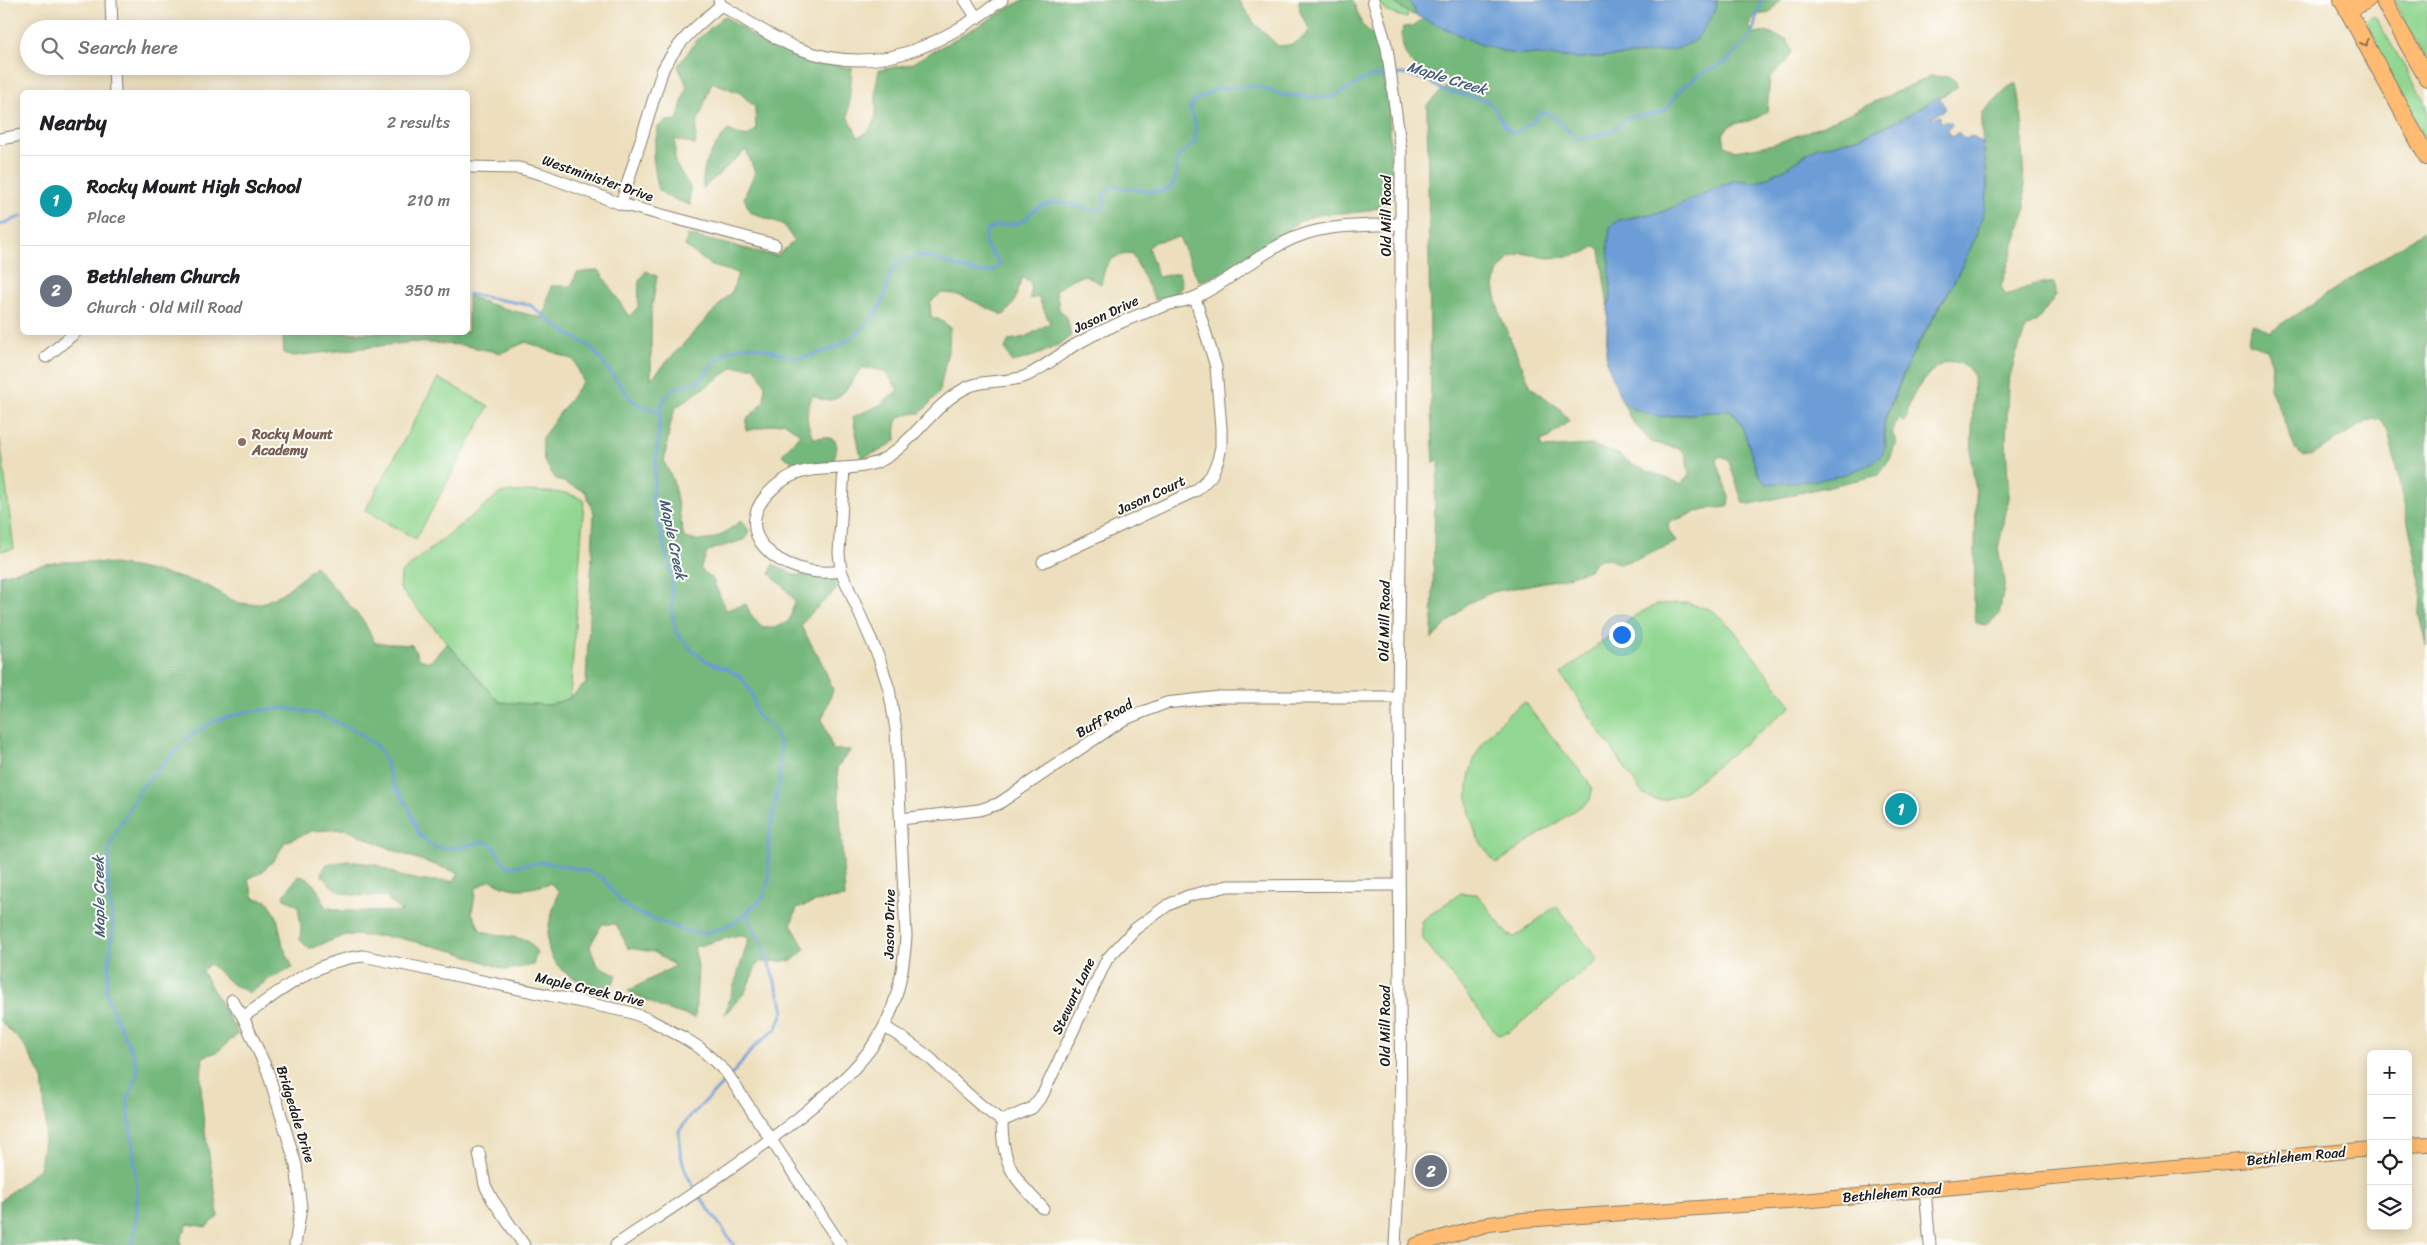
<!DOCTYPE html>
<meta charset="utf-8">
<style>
:root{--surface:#fff;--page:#f2f2f2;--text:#202124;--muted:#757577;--line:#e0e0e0;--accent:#2563eb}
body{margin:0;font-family:Sriracha,sans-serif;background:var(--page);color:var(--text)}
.controls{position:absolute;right:15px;bottom:15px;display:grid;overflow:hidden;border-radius:8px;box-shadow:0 2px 12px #0003}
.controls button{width:45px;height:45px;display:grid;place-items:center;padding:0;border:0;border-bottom:1px solid var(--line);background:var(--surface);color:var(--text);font:25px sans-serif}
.you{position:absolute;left:1621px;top:634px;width:18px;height:18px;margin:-12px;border:4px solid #fff;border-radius:50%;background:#1a73e8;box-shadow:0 0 0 8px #1a73e833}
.badge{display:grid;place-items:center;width:32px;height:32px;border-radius:50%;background:var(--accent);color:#fff;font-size:16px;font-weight:700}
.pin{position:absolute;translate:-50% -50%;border:2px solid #fff;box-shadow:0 1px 5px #0006}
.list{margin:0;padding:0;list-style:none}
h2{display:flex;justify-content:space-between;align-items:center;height:65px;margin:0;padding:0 20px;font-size:21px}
h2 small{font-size:16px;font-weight:400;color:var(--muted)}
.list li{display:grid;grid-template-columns:32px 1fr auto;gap:15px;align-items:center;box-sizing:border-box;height:90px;padding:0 20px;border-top:1px solid var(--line)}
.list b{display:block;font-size:19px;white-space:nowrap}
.list p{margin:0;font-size:16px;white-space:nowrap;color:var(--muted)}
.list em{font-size:16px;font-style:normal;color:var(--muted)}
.icon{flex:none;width:28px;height:28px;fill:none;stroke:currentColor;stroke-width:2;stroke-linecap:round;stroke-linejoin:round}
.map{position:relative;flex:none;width:2427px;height:1245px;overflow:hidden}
.search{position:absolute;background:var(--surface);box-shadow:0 2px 12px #0003;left:20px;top:20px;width:450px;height:55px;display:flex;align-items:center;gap:12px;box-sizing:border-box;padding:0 18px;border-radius:28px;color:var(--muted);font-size:19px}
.panel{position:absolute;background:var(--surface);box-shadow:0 2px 12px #0003;left:20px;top:90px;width:450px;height:245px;border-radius:8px}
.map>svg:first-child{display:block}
.green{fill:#91d791;stroke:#567a56}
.forest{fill:#74b87b;stroke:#486a4c}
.water{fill:#6c9dd6;stroke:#445c79}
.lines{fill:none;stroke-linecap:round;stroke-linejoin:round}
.stream{stroke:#6c9dd6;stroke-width:3}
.minor-casing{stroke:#847e6c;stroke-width:13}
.major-casing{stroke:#847e6c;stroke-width:16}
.highway-casing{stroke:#847e6c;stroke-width:18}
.minor{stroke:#fff;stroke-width:11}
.major{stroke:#ffbb71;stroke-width:14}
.highway{stroke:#ffbb71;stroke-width:16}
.oneway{stroke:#8e6c46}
.education-dot{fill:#8d6e63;stroke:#fdfcf7;stroke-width:2}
.labels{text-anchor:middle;stroke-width:4;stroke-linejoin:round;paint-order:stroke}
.street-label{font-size:14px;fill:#1c1c1c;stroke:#fdfcf7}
.education-label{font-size:14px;font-weight:bold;fill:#785e54;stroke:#fdfcf7;text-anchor:start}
.water-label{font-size:15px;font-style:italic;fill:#445c79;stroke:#fdfcf7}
</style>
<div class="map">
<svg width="2427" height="1245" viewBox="0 0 2427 1245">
<rect width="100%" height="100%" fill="#fdfcf7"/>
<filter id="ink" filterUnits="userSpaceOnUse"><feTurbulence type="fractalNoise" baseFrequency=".02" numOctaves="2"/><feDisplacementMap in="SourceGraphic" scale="10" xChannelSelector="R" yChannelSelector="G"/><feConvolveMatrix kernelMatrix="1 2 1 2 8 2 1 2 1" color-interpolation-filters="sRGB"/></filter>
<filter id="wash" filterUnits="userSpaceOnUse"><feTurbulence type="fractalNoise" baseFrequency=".0096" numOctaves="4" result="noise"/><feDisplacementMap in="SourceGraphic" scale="20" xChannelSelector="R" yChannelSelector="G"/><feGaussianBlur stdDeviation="1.12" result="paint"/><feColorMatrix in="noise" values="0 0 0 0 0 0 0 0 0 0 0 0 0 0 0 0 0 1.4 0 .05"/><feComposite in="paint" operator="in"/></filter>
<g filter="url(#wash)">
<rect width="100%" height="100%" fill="#eddfbd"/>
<g class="green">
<path d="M1379,0H1391L1408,13L1407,18L1387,12Z"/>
<path d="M2393,0H2427V62Z"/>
<path d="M2374,15L2427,105V143L2373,44L2367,19Z"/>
<path d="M438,378L489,406L416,539L365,511Z"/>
<path d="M0,439L14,549L0,551Z"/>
<path d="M530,491L567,493L584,500L570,698L550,705L499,702L400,589L401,573L500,493Z"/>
<path d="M1687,603L1712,610L1732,628L1792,706L1681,794C1664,800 1658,804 1642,793L1561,674L1636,615L1658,604Z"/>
<path d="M1524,702L1588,781L1592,790L1590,800L1496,864C1489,854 1479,843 1475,831C1455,774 1479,735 1524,702Z"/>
<path d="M1461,893L1477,894L1508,935L1515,937L1556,906L1598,960L1509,1032L1498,1035L1423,939L1421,921Z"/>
</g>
<g class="forest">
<path d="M1023,0H1238L1255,24L1278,46C1294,46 1300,41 1310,30L1300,12L1299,0H1353L1362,25L1379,40L1389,111L1392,198C1364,223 1332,205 1301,221C1295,224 1289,230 1282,234C1256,252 1230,271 1199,282L1179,237L1154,242L1148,247L1158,277L1179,273L1182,286L1178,292L1155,300L1132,253C1109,257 1106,261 1101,284L1085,275L1070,280L1056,290L1059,309L1067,317L1071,336C1052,350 1035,357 1012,362L1005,348L1009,340L1026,337L1050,323L1038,297L1030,299L1031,282L1022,277L1014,303L1004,315C980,307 967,293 941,293L930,302L931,317L940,320L950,327L949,346L939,393L921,413C899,414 894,417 896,440L882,450L861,458L853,417L880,405L898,390C887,372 883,368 862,368C848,384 839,412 813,395C805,412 806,422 813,438L826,437L835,440L837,448L833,462L798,465L782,455L800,434L784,422L746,431L747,419L764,402L765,385L755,367H734L675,408L670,426L664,462L673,480L684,538C713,545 720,536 742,520L749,531L746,539L708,551L700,569L712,578L726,610L746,604L751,615L763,628H775L789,621L795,601L784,587L770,574L773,564L795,575L835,577L837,589C824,602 810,612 801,626L823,665L833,690L822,719L833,750H851L837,767L845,897L822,900L797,908L791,924L805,949L792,961L758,962L745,992L725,1014L749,938L738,935L694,947L698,966L695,1018L662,1008L628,991L675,966L654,952L628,948L616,924H602L590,946L596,964L617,975L611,987C594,987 589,986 574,978C535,957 548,925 559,891L550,883C527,890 513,893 491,880L476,888L472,913L481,931L527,940L537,952L533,965L506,970L454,951L395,937L346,935L309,949L300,940L301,927L298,906L283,897L298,876L308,878L319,891L325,907L343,911L402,912L385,896C356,895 340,900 321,874L327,864L349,861L377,865L400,876L424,881H454L459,873L403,854L345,829L312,831L285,842L275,859L262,872L248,879L254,898L268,901L277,917L283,946L293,968L269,979L250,993L232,984L210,964L202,971L238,1034L217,1052L203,1057C195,1111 214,1164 218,1217L206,1227L188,1224L180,1240L181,1245H0V1201L40,1168L46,1125L42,1076L23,1044L0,1021V575C15,572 30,567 45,564C95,556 150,569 199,583C219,588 229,606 255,604C276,602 300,580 315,566L364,622L375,643L412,645L419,659L430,662L447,643L499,702L549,705L570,698L586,683L594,513L585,491L556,479L544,461L542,438L583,381L574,360L526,342L501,353L462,345L414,342L294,356L284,353L283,339L285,333L468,332V296L498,307L543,318L551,286H571L577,273L599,270L629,317L638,307L639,281L646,271L657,276L651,314V379L733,290L738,273L712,266L685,246L687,235L777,256L794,241L784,225L750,212L744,198L755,172L746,150L703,188C702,162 712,150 728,130L746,137L756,130L755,107L740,93L712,82L697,124L695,145L675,139V163L690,187V205L668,197L658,189L653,157L658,127L666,121L677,120L687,86L678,66L696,41L724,16L762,42L805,60L852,68L848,117L858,137C882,127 875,110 876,89C876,83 878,76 879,70L911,64Z"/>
<path d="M1391,0H1409L1417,16L1408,13Z"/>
<path d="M1717,0H1780L1770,13L1755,15L1748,27L1757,34L1765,32L1786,39L1792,51L1786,62L1770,77L1767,112C1763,114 1757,118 1752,120C1739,124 1731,121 1723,134L1725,146L1736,151L1774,144L1817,128L1931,76L1950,77L1956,82L1957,88L1899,120L1860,137L1833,145L1817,147L1785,169L1757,182L1735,180L1662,212L1633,217L1610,227C1607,253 1616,283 1608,307L1600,250L1596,246L1584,253L1565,257L1547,258L1522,253L1509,258L1497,273L1494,287L1500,315L1531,387L1559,408L1569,421L1548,438L1541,441L1542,448L1591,445L1618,454L1633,465L1681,484L1689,475L1686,455L1680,449L1651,442L1631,420L1621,399C1656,428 1689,411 1731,410L1740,420L1758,474L1886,447L1884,423L1910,359L1947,295L1977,235L1988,189L1982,134V113L2007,88L2016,83L2023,127L2022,145L2025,210L2001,287L2006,295L2039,283H2054L2056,295L2038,320L2026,328L2014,361L2008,384L2006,446L2009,498L1998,549L2005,582L1999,615L1986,625L1976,623L1974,603L1976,492L1971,459L1974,376C1951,342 1923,376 1911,400C1907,408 1909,414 1904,422L1900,418C1891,426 1891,432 1896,443L1890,459L1879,475L1751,504L1743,503L1728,459L1721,456L1716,459L1729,497L1728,507L1705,509L1668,523L1669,531L1676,542L1643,557L1619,564L1607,558L1597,560L1589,570L1565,578L1493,592L1468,603L1432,639L1435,493L1440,461L1434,463L1431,411L1427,105L1447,86L1448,77C1419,76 1397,59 1403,27L1413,26L1423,19L1510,53L1579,58L1634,55L1713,15Z"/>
<path d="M2427,229V646L2420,615L2421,582L2388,431L2381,420L2372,419L2312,454L2303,456L2296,450L2270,388L2272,364L2266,349L2248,343L2250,328L2253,324L2264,328L2269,332Z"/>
</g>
<g class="water">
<path d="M1409,0H1717L1713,15L1696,40L1677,49L1634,55L1579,58L1510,53L1479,44L1417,16Z"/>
<path d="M1939,97L1946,109L1932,117V119L1940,116V122H1951L1952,125L1947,131L1952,137L1958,132L1965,139L1972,136L1983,144C1985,165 1990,186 1985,207C1969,272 1923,323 1899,384C1894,397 1887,410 1884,423C1882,436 1890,449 1878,458C1847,481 1802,482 1765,484C1748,461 1750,430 1731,410L1658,417L1633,409L1621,399L1607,363L1606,352L1608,307L1611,298L1608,243L1610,227L1618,220L1662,212L1735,180L1757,182L1785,169L1817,147L1833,145L1860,137L1899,120Z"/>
</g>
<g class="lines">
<g class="stream">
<path d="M0,225L22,216"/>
<path d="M468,294L530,305L565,332L591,347L631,399L640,405L661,412"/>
<path d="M695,1189L686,1173L680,1152L679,1131L687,1120L734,1072L754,1047L777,1028L784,1009L763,946L746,913"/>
<path d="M698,1194L734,1245"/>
<path d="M132,1245C143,1199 133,1153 128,1107V1098L138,1073L134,1056L108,1001L106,990L113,926L108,885L109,848L118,828L142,787L190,736L214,721L245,712L287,708L318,714L358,732L377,747L383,755L393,784L409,808L418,833L435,848H459L484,841L492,845L507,867L544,862L588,871L603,878L621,902L635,912L691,933H707L734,923L762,899L769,880L768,843L779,782L780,745L775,732L756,714L752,693L741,677L727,669L705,661L691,649L676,632L672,613V575L652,501L661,406C670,386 678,386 699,382C713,362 728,342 757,347C770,349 783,356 797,358C804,359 837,347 844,343C857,335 874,319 881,305C891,283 885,261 915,256C939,253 986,288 1000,264L986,245L985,233C994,223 1005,226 1018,223C1025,222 1030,213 1036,209C1055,196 1078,206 1097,211L1105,205L1104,194L1112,186C1126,188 1163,198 1173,185C1177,179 1176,166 1177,158L1194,143L1196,127L1190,109L1194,101L1218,88L1257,86L1282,95L1331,98L1369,77L1403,74L1429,81L1442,90L1485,100C1499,107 1499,125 1513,133L1530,125L1538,115L1544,112L1554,117L1575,137L1583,139L1612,131L1627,117L1655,114L1665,110L1682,88L1699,75L1723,64L1745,45L1753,32L1761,0"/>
</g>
</g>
</g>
<g filter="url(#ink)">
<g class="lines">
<g class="minor-casing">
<g id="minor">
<path d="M111,0L112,29"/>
<path d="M719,0L721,5C746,20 770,37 797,48C876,79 939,46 1002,0"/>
<path d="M965,0L977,18"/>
<path d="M1373,0L1387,48L1401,151V494L1398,697L1401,1136L1395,1245"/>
<path d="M114,66L115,92"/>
<path d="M0,139L22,135"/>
<path d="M468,167L519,168L541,174L621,204L775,245"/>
<path d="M621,204L663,69C678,41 698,25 721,5"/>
<path d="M46,357L76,332"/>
<path d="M1043,562L1197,490L1211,476L1218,460L1221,447V428L1216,367L1195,298"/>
<path d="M841,571C784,581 716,530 781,482C810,460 849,475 880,461C912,445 932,406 964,389C983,378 1007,384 1026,376C1043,368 1058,356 1073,346C1087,338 1101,331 1115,325C1132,317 1149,311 1167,305C1176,302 1187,301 1196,297C1233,280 1264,248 1302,235C1333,224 1368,226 1400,224"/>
<path d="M901,819L979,810L998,804L1123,720L1166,703L1220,697H1398"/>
<path d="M232,1000L243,1017L268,1072L296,1165L301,1208L295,1245"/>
<path d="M243,1017C281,991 316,960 363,956L629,1012L648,1019L684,1038L700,1048L726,1072L841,1245"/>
<path d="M885,1027C901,1037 917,1047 932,1060C955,1082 975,1103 1002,1121L1032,1108L1043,1094L1107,959L1135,929L1168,905L1188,896L1228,886L1398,885"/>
<path d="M1002,1121C1002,1165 1013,1177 1043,1208"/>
<path d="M479,1153L485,1185L492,1199L524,1245"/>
<path d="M1925,1190L1930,1245"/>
<path d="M616,1245C683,1200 752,1157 814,1105C840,1083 868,1059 884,1027C898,1000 904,966 906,936L896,730L889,689L879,658L841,571L839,553L844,468"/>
</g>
</g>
<g class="major-casing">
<g id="major">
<path d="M2408,1145L2427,1144"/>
<path d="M1416,1245L1489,1224L1523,1220L1802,1201L2371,1149"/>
</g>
</g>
<g class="highway-casing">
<g id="highway">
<path d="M2342,0L2427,157"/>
<path d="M2383,0L2427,78"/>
<path d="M2348,11L2367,0"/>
</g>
</g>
<use href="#minor" class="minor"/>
<use href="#major" class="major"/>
<use href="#highway" class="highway"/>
</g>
<defs><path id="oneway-chevron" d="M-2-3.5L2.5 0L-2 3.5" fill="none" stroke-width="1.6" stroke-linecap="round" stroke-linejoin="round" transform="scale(1.25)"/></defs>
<use class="oneway" href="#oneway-chevron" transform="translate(2365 43) rotate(62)"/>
</g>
<circle class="education-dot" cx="242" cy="442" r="5"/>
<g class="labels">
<g class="street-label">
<text transform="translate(598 178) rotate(19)" y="5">Westminister Drive</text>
<text transform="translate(1386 216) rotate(-90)" y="5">Old Mill Road</text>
<text transform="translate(1106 314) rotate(-25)" y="5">Jason Drive</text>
<text transform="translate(1151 495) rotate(-25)" y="5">Jason Court</text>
<text transform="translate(1384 621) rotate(-89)" y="5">Old Mill Road</text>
<text transform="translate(1104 718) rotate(-30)" y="5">Buff Road</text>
<text transform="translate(889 924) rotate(-89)" y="5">Jason Drive</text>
<text transform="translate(590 989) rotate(13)" y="5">Maple Creek Drive</text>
<text transform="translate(1073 996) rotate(-65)" y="5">Stewart Lane</text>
<text transform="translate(1385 1026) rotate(-90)" y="5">Old Mill Road</text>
<text transform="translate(296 1114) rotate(73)" y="5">Bridgedale Drive</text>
<text transform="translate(2296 1156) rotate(-5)" y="5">Bethlehem Road</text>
<text transform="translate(1892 1193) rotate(-5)" y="5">Bethlehem Road</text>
</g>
<g class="education-label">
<text x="252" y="439">Rocky Mount<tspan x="252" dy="16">Academy</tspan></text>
</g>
<g class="water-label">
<text transform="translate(1447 78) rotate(17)" y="5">Maple Creek</text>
<text transform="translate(673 539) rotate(78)" y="5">Maple Creek</text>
<text transform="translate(99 897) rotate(-91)" y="5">Maple Creek</text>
</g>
</g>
</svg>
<div class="controls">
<button>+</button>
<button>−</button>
<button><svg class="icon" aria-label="locate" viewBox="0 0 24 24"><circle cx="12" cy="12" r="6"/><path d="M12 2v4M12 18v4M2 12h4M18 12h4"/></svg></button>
<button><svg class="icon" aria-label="layers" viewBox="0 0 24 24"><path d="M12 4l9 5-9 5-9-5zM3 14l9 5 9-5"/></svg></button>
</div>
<div class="you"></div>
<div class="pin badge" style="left:1901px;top:809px;background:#0f9aa8">1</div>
<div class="pin badge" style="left:1431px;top:1171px;background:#6b7280">2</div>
<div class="search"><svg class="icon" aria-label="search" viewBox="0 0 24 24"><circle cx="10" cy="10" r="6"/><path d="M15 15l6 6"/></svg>Search here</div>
<section class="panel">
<h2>Nearby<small>2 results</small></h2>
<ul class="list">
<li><span class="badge" style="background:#0f9aa8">1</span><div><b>Rocky Mount High School</b><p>Place</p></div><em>210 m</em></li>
<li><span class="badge" style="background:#6b7280">2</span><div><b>Bethlehem Church</b><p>Church · Old Mill Road</p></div><em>350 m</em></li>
</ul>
</section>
</div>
